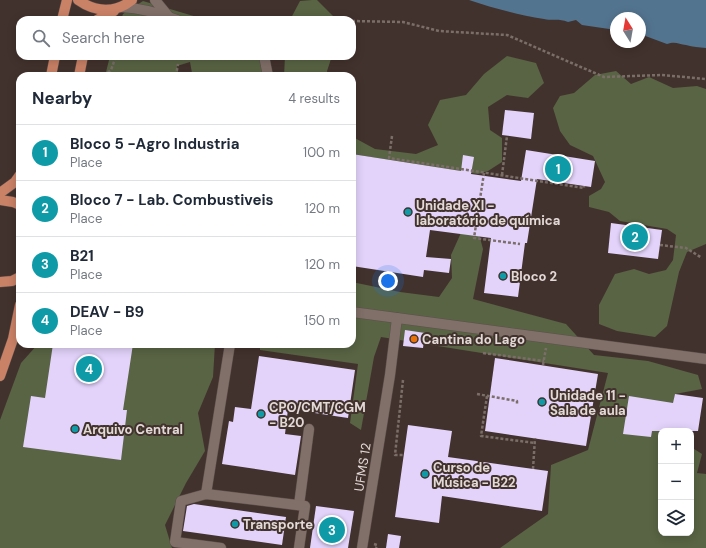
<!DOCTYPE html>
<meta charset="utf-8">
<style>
:root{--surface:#fff;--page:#f2f2f3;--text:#1f2937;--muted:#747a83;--line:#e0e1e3;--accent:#65638d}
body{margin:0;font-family:"DM Sans",sans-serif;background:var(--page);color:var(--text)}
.controls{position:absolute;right:12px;bottom:12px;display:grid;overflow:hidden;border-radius:8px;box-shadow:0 2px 10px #0003}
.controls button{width:36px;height:36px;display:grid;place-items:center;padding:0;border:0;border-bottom:1px solid var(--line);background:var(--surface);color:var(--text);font:20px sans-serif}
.compass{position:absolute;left:610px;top:12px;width:36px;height:36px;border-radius:50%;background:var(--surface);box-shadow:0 2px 10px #0003;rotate:349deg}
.you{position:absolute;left:388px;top:281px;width:14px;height:14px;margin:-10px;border:3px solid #fff;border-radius:50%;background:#1a73e8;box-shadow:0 0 0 6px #1a73e833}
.badge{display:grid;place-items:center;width:26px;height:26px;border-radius:50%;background:var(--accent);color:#fff;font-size:13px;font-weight:700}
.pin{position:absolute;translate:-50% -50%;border:2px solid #fff;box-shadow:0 1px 4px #0006}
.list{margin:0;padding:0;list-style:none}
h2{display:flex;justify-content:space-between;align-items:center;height:52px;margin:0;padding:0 16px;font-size:17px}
h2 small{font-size:13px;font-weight:400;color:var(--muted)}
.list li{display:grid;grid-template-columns:26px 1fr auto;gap:12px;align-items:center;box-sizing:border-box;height:56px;padding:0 16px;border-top:1px solid var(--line)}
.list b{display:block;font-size:15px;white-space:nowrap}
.list p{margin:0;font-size:13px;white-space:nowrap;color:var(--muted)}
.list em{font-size:13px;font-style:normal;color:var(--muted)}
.icon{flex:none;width:22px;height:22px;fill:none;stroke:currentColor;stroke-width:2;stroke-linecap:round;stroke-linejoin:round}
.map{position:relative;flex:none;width:706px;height:548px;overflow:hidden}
.search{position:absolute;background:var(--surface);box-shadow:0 2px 10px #0003;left:16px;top:16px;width:340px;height:44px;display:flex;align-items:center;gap:10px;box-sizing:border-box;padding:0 14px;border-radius:12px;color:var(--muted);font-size:15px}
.panel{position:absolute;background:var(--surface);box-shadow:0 2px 10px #0003;left:16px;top:72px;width:340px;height:276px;border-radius:12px}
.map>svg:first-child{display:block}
.green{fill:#596444}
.water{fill:#53748f}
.building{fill:#e3d3fb}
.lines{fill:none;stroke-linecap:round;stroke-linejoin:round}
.minor-casing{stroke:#5c4f4b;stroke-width:11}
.major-casing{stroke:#5c4f4b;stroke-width:11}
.path{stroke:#7b6e69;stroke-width:2.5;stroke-dasharray:3 2;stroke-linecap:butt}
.minor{stroke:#816f69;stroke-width:10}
.major{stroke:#ca8267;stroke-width:10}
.culture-dot{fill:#0f9aa8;stroke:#42322d;stroke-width:1.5}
.food-dot{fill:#e8710a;stroke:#42322d;stroke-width:1.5}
.labels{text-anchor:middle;stroke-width:4;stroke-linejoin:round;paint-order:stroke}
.poi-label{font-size:13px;font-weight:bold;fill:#e3d9d6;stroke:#42322d;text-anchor:start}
.street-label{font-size:13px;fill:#e3d9d6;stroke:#42322d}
</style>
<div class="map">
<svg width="706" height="548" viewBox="0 0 706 548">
<rect width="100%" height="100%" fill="#42322d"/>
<g class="green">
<path d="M312,0H317L337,20H290L300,1Z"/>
<path d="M143,1L207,20H121L123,14Z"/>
<path d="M110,56H262L273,76H191L192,73L190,62L177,66L179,76H135L133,74L132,76H105Z"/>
<path d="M285,56H332L327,71L328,76H284Z"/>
<path d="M507,56L536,63L544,83L528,98L507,95L488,107L490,130L502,138V162L488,171L478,174L352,154V134L353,137L375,149L416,154L438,145L428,125L440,100L466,95L484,74Z"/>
<path d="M616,71L631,84L649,77L673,88L697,86L706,89V244L687,252L679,272L667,326L655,337L617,331L599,324V305L615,274L634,269L649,274L666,270L673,260L676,235L667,229L620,221L609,212L589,207V196L601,189L605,182L593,156L570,145L560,131L553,108L560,96L574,93L595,75Z"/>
<path d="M465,206L479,234L483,249L473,299L566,324L594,355L648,361L698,375L702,389L675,394L669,431H661V533H691V447L702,454L697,473L706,474V548H500L548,514L551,465L588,450L608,373L381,337L374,357L361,430L350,423L358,364L260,350V344H352V282L400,292L439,297L452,278L451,255L460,235Z"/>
<path d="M38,344H215L213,377L198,413L205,451L186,483L165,525L172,548H0V420L21,363Z"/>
</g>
<path class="water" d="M469,0H706V48C699,47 693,47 686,45C679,44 675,41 667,44L640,34V18H616V30L582,25L576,20L568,22C558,18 554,21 544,19C518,15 493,8 469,0Z"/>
<g class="building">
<path d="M505,110L534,113L531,139L502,135Z"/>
<path d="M526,150L595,161L591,187L537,179L527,243H525L518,297L484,293L491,238L430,230L426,257L451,259L449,273L424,270L423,277L352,266V154L461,171L463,155L474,157L471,174L521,181Z"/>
<path d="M611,223L662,230L658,259L608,253Z"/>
<path d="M405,330L425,333L423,348L403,346Z"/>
<path d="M53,344H65L93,348V344H133L123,410H127L121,460L23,447L31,396L45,398Z"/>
<path d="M259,356L355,370L348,418L288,409L285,434L301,436L295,475L222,464L229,421L233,422L235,407L251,409Z"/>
<path d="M495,358L598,374L586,446L485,431Z"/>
<path d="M675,394L703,398L698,431H652L651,437L623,434L629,396L673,403Z"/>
<path d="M408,425L452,431L448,457L548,471L542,511L442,496L439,523L395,517Z"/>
<path d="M194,504L286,517L282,545L183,531L187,506Z"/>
<path d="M316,506L354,511L348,548H310Z"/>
<path d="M388,534L401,536L399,548H386Z"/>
</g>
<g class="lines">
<g class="minor-casing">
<g id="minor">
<path d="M155,0L168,16"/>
<path d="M121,7C139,8 159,13 177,20"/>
<path d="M264,56L268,76"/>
<path d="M352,312L706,359"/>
<path d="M206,494L230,344"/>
<path d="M299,505L309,429"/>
<path d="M221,548L175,542L181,501L206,494L305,506L299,548"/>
<path d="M362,548L390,375L397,318"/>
</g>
</g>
<g class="major-casing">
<g id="major">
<path d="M78,0C95,12 115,14 132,0"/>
<path d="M62,20L67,0"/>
<path d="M97,20L114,11"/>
<path d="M51,76L55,56"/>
<path d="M79,76L83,56"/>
<path d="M0,193L15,182L20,175"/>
<path d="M0,200L13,202L20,205"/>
<path d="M0,282L12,281L20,277"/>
<path d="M0,376L13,339L20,305"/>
</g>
</g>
<g class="path">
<path d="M352,21L403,22L439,31L507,35L604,77L662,75L706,79"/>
<path d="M104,76L111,70L116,56"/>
<path d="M176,76L178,64"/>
<path d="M392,136L389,158L584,188V186"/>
<path d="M484,173L474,238L520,244"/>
<path d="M502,175L507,136"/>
<path d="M660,245L686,248L702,258"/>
<path d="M483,353L544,361"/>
<path d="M543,365L546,348"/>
<path d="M403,380L395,455H404"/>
<path d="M477,394L517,401V404"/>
<path d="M487,396L481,436L535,443"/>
<path d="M533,469L535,438"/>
<path d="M374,544L377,545L376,548"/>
</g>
<use href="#minor" class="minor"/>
<use href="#major" class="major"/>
</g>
<g class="culture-dot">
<circle cx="408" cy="212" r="4"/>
<circle cx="503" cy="276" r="4"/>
<circle cx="542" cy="402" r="4"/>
<circle cx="261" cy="414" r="4"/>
<circle cx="75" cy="429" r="4"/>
<circle cx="425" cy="474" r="4"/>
<circle cx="235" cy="524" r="4"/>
</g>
<circle class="food-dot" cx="414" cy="339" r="4"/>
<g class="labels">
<g class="poi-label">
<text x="416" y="210">Unidade XI -<tspan x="416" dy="15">laboratório de química</tspan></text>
<text x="511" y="281">Bloco 2</text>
<text x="422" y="344">Cantina do Lago</text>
<text x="550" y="400">Unidade 11 -<tspan x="550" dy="15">Sala de aula</tspan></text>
<text x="269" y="412">CPO/CMT/CGM<tspan x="269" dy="15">- B20</tspan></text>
<text x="83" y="434">Arquivo Central</text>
<text x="433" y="472">Curso de<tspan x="433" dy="15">Música - B22</tspan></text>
<text x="243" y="529">Transporte</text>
</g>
<g class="street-label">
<text transform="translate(362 467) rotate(-81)" y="5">UFMS 12</text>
</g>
</g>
</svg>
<div class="controls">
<button>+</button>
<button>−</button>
<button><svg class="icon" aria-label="layers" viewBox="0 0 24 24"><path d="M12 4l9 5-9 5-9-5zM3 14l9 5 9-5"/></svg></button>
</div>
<svg class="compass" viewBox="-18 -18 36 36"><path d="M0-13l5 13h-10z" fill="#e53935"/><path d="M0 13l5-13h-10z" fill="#747a83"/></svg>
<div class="you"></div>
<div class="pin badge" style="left:558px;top:169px;background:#0f9aa8">1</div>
<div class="pin badge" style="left:635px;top:237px;background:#0f9aa8">2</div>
<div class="pin badge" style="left:332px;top:530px;background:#0f9aa8">3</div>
<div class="pin badge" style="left:89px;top:369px;background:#0f9aa8">4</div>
<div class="search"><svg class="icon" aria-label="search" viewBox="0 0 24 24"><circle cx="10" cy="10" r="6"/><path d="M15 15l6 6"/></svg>Search here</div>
<section class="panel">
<h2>Nearby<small>4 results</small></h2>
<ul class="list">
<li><span class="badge" style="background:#0f9aa8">1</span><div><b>Bloco 5 -Agro Industria</b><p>Place</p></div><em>100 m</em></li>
<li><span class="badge" style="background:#0f9aa8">2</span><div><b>Bloco 7 - Lab. Combustiveis</b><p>Place</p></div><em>120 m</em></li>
<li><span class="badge" style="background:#0f9aa8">3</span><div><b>B21</b><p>Place</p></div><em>120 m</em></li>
<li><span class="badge" style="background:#0f9aa8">4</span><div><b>DEAV - B9</b><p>Place</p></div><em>150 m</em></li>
</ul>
</section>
</div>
